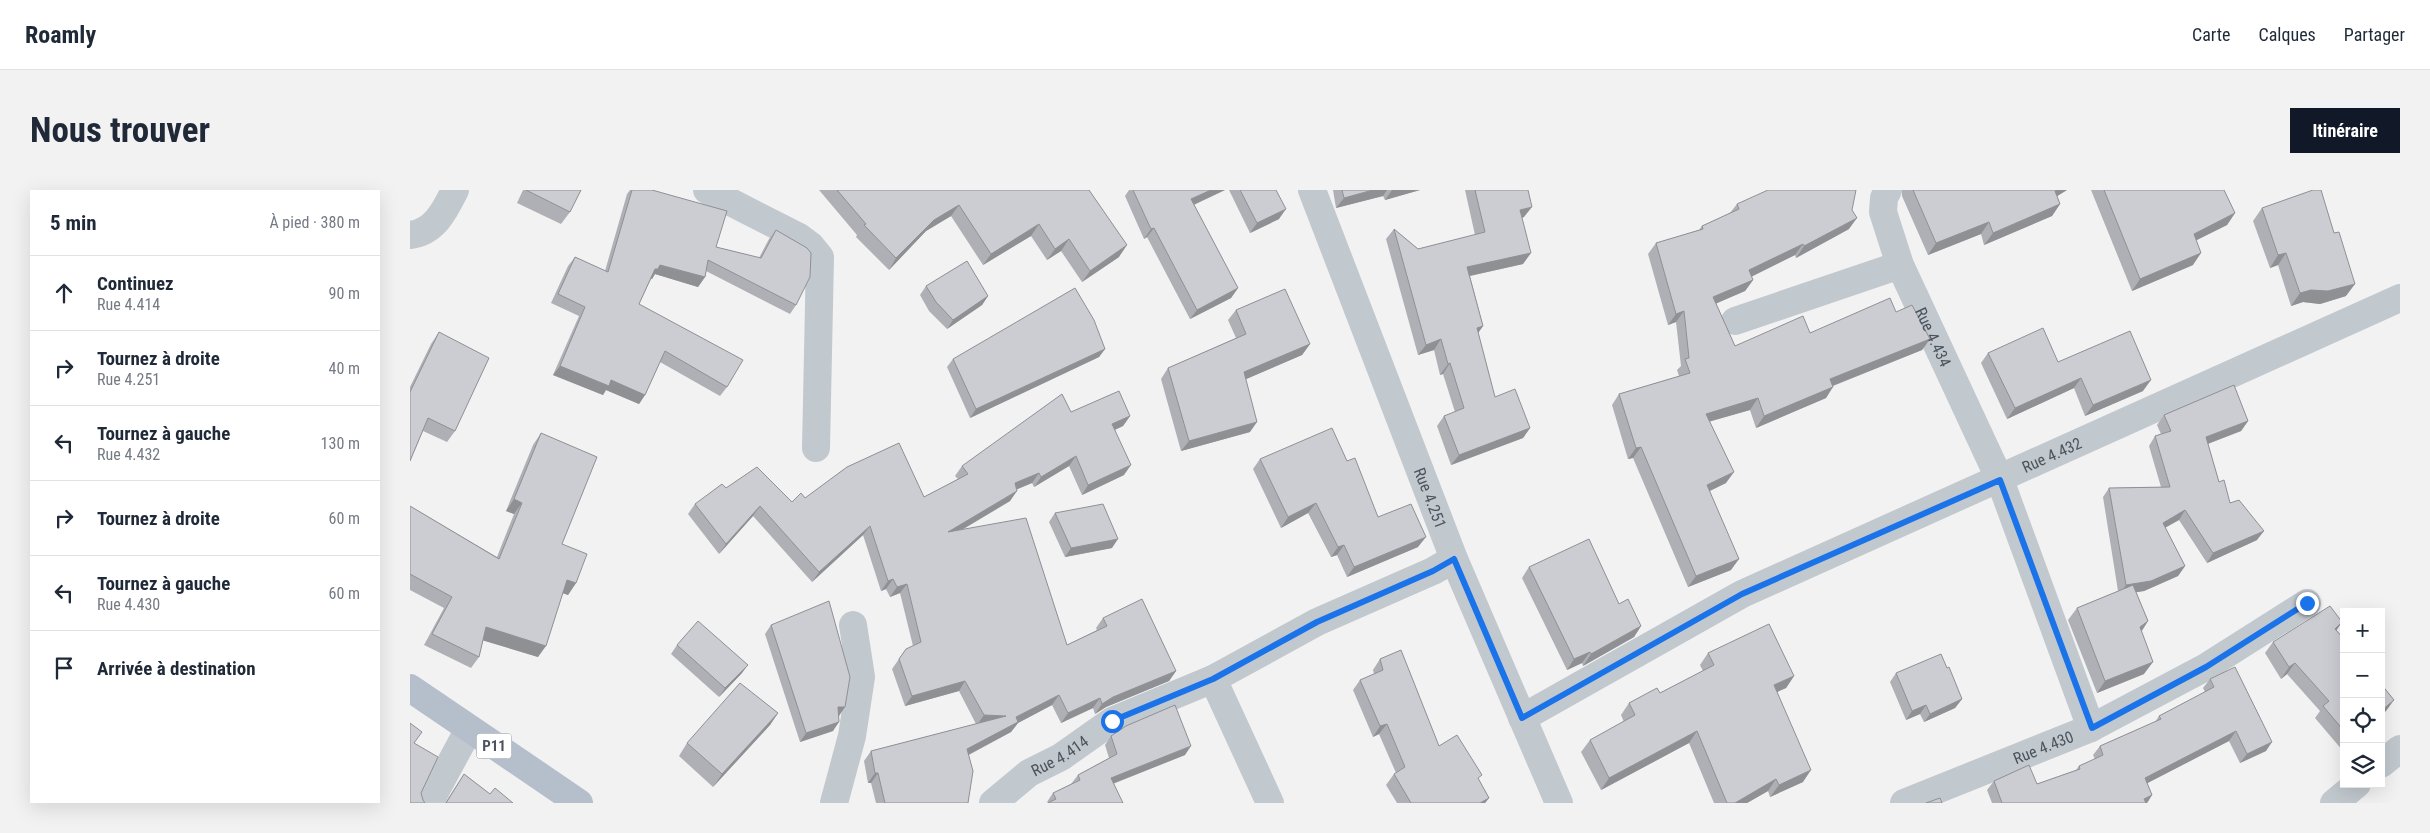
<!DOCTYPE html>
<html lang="fr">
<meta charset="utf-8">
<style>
:root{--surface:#fff;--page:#f2f2f3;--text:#1f2937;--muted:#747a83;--line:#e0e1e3;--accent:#111827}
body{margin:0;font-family:"Roboto Condensed",sans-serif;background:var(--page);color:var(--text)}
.controls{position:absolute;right:15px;bottom:15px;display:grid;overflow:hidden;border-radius:0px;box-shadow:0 5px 20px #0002}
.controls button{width:45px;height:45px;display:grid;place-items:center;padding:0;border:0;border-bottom:1px solid var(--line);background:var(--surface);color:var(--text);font:25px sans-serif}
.stop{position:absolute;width:15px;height:15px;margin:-11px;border:4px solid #1a73e8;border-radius:50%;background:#fff}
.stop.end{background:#1a73e8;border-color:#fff;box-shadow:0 1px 5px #0008}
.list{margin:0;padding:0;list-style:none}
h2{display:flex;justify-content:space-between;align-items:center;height:65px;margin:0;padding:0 20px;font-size:21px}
h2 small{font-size:16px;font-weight:400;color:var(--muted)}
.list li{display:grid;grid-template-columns:32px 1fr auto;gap:15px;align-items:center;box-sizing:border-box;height:75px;padding:0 20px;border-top:1px solid var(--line)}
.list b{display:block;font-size:19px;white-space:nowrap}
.list p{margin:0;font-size:16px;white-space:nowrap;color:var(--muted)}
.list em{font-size:16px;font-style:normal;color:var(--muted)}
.icon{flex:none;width:28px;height:28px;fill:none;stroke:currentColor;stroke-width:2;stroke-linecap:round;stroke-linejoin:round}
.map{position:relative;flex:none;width:1990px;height:613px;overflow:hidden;border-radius:0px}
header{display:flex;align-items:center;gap:30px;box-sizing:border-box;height:70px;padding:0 25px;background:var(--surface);border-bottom:1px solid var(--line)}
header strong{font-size:24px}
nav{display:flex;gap:28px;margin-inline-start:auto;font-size:18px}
.intro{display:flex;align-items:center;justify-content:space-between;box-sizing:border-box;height:120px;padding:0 30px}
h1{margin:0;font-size:35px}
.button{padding:12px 22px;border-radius:0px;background:var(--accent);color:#fff;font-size:18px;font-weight:700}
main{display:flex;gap:30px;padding:0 30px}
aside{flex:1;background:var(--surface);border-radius:0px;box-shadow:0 5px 20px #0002}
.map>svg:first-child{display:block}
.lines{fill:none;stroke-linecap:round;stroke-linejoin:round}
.minor{stroke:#c1c8ce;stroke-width:28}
.major{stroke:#b5bfcc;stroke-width:28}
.wall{fill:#afb0b5}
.shaded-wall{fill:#8f9094}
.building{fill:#cccdd3;stroke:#8f9094}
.route{stroke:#1a73e8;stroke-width:6}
.labels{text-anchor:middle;stroke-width:4.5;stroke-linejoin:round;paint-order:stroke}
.shield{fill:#fff;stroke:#81878e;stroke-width:1}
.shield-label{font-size:15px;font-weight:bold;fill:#4b535d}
.street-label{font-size:16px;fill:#4b535d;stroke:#fff}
</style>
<header>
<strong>Roamly</strong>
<nav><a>Carte</a><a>Calques</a><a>Partager</a></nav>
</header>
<div class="intro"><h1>Nous trouver</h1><a class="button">Itinéraire</a></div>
<main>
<aside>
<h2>5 min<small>À pied · 380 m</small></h2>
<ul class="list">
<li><svg class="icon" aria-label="ahead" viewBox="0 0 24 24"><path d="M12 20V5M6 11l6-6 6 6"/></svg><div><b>Continuez</b><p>Rue 4.414</p></div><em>90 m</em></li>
<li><svg class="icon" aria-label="right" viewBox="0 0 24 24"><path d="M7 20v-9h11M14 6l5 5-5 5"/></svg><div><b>Tournez à droite</b><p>Rue 4.251</p></div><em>40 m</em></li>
<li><svg class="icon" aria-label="left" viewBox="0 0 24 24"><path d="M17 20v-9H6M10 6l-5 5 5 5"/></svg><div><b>Tournez à gauche</b><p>Rue 4.432</p></div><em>130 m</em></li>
<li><svg class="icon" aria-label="right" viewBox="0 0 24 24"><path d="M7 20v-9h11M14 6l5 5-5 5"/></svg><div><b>Tournez à droite</b></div><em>60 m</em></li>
<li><svg class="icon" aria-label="left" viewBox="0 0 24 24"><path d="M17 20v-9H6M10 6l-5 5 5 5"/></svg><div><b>Tournez à gauche</b><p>Rue 4.430</p></div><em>60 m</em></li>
<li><svg class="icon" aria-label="arrive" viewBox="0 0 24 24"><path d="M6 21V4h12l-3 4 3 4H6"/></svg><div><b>Arrivée à destination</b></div></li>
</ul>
</aside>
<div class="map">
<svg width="1990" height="613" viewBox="0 0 1990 613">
<rect width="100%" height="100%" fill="#f3f2f2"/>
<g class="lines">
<g class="minor">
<path d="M297,0L389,47L401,56L410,67L406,258"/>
<path id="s1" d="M902,0L1044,369L1149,613"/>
<path id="s2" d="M1478,0L1474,8L1473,22L1490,75L1590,290L1681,538"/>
<path d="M0,45C25,42 35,20 45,0"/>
<path d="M1325,131L1490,75"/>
<path d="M803,489L860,613"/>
<path id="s3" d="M1112,528L1332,404L1990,108"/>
<path d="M1971,574L1990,559"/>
<path d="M19,613L59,539"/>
<path d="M424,613L442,546L451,487L443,435"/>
<path id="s4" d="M583,613L619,583L651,567L702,531L803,489L907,432L1023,381L1044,369"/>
<path id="s5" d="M1494,613L1681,538L1796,477L1897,413"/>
<path d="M1924,613L1947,594"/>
</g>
<path class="major" d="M0,498L169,613"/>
</g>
<g class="wall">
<path d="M113,0H171L160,22L151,34L107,13Z"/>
<path d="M220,0H242L306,57L349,68L359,49L366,40L386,115L380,124L296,81L295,87L288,97L245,84L242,89H241L229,114L317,197L310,206L250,172L235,205L229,214L196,200L193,205L143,185L169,126L141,113L158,76L165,67L195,81L217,4Z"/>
<path d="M409,0H679L709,67L672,92L651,61L637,70L621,46L573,75L541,26L516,41L479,80L446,47L447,45Z"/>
<path d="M719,0H815L784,15L828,98L821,108L780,129L737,47L734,49L715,6Z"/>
<path d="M819,0H866L869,29L840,43Z"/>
<path d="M923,0H1010L975,10L973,6L926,18Z"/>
<path d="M1055,0H1118L1114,27L1112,28L1113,74L1060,86L1073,136L1068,143L1085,207L1120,238L1113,248L1041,275L1027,236L1034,226L1045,222L1033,184L1030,185L1024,160L1008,165L976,49L984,39L1008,59L1065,45Z"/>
<path d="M1492,0H1657L1647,6L1650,14L1642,26L1574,55L1571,44L1518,65L1492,6Z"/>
<path d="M1681,0H1814L1825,23L1817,35L1786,50L1783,75L1722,101Z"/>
<path d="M1327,14L1439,39L1386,68L1385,65L1341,86L1343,90L1335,101L1306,113L1325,156L1400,143L1486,122L1520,149L1512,160L1423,196L1416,208L1346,238L1340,220L1299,231L1316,293L1300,301L1321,380L1278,397L1223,268L1218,269L1202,215L1209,204L1269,186L1267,180L1271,176L1266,132L1258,135L1238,64L1246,53L1289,40L1292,36L1320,23Z"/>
<path d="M1852,18L1936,106L1910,114L1893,112L1881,116L1868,75L1860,78L1843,31Z"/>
<path d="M516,96L578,106L572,115L537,139L519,121L510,105Z"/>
<path d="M826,120L900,154L892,165L836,189L840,242L771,261L751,189L758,178L826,148L818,130Z"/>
<path d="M29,142L45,241L37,252L13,241L0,271V197L21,154Z"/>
<path d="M695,159L689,167L560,228L537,177L543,169Z"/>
<path d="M1578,163L1648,172L1733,201L1675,226L1664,198L1597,229L1571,173Z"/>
<path d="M661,222L720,226L713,236L705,240L714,285L672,305L659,276L624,297L622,293L607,299L600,311L552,340L657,455L687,440L686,438L693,428L766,481L759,491L696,517L685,524L683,518L651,533L642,515L608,533L601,542L559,565L558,613H466L461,593H458L454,571L461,561L566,534L549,501L495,516L482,479L496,459L503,456L490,403L480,407L476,399L471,401L453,345L402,392L343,326L309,364L278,324L285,314L316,298L382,312L395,308L514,307L548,289L545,286L552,276Z"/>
<path d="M1754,225L1838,231L1831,241L1798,254L1809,292L1820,313L1847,350L1797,373L1769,330L1755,337L1775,376L1768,386L1734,401L1726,402L1738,431L1731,441L1734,484L1687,503L1658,430L1667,418L1708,401L1693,307L1699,298L1751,297L1739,256L1745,246L1751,244L1747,235Z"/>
<path d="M131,243L152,354L166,393L158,405L153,403L128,467L73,450L69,467L61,478L14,455L34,418L0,400V316L87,367L104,324L96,321L123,255Z"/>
<path d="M850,269L937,271L968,327L1008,357L937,387L927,365L921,367L898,323L871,338L843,279Z"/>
<path d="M645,323L702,358L655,367L639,332Z"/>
<path d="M1119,377L1209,414L1231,436L1224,447L1173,476L1172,473L1157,480L1112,388Z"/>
<path d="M361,435L429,526H428L423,541L390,552L355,444Z"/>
<path d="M1926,440L1934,449V559L1933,561L1905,528L1910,521L1877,484L1871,489L1855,463L1863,452Z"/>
<path d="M267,455L332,483L309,507L261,464Z"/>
<path d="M1298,463L1384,486L1376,498L1367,502L1393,592L1360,607L1358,601L1337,613H1304L1279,553L1191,600L1171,562L1180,550L1214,532L1211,525L1219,513L1250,503L1293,481L1290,475Z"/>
<path d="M970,469L1029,556L1069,590L1079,608L1075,613H987L976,595L984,584L986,583L969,544L963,547L943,500L950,490L964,484L963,480Z"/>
<path d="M1486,483L1552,509L1545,518L1514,532L1510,524L1496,530L1480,492Z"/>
<path d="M1800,489L1856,561L1830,573L1819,551L1737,593L1742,605L1737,613H1582L1577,600L1584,591L1627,594L1666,580L1669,576L1685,569L1683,565L1690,556L1745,532L1749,526L1795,502L1793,498Z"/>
<path d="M368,523L360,535L303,597L269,566L277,553Z"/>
<path d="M701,546L775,565L703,594L638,613L637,612L643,603L661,594L668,585L699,568L695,555Z"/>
<path d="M54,584L80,604L103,613H35Z"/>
</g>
<g class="shaded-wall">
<path d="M801,0H815L774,19L781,9Z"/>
<path d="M963,0H977L973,6L926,18L934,8Z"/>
<path d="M982,0H1010L975,10Z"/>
<path d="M1646,0H1657L1636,13Z"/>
<path d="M1650,14L1642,26L1574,55L1583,43Z"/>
<path d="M549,15L541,26L516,41L479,80L486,68L524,30Z"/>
<path d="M1122,17L1114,27L1103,30L1110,20Z"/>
<path d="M876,19L869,29L840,43L847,33Z"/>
<path d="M1825,23L1817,35L1775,56L1784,44Z"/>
<path d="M1447,28L1439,39L1386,68L1394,56Z"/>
<path d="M1579,32L1571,44L1518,65L1526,53Z"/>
<path d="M629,34L621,46L573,75L581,64Z"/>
<path d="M744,38L737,47L734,49L741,39Z"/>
<path d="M659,49L651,61L637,70L645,59Z"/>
<path d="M1393,54L1385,65L1331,92L1339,80Z"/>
<path d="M717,55L709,67L672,92L680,81Z"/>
<path d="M1121,63L1113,74L1050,88L1057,77Z"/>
<path d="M1791,63L1783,75L1722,101L1730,89Z"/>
<path d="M1876,63L1868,75L1860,78L1868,65Z"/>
<path d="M250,75L295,87L288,97L245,84L242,89L239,88L245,79Z"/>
<path d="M1343,90L1335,101L1296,118L1303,107Z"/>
<path d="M1945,94L1936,106L1910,114L1893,112L1881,116L1890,103L1901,100Z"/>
<path d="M828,98L821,108L780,129L787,120Z"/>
<path d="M578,106L572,115L537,139L543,130Z"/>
<path d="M1274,121L1266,132L1258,135L1266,124Z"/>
<path d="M1073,136L1066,146L1067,138Z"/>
<path d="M1031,149L1024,160L1008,165L1016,155Z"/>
<path d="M1520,149L1512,160L1412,200L1420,189Z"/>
<path d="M900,154L892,165L827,193L834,182Z"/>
<path d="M695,159L689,167L560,228L566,219Z"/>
<path d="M1040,173L1033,184L1030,185L1038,174Z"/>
<path d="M150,176L201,190L235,205L229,214L196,200L193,205L143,185Z"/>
<path d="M1671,188L1664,198L1597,229L1605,218Z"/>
<path d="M1741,190L1733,201L1675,226L1683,215Z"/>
<path d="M1423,197L1416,208L1346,238L1354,226Z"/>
<path d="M1348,208L1340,220L1288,235L1296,224Z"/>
<path d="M720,226L713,236L695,244L702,234Z"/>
<path d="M1838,231L1831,241L1789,257L1796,247Z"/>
<path d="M847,232L840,242L771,261L779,251Z"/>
<path d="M1120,238L1113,248L1041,275L1049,265Z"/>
<path d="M1231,257L1223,268L1218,269L1226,258Z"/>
<path d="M666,266L659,276L624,297L631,287Z"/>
<path d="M721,275L714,285L672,305L678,295Z"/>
<path d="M1324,282L1316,293L1289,306L1297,295Z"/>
<path d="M629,283L622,293L598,303L605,293Z"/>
<path d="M607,301L600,311L531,352L538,342Z"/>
<path d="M104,309L112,313L104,324L96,321Z"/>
<path d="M906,313L898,323L871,338L878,327Z"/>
<path d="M350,316L343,326L309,364L316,354Z"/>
<path d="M1775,320L1769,330L1746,343L1753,333Z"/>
<path d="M460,336L453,345L402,392L409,382Z"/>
<path d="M1854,341L1847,350L1797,373L1803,363Z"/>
<path d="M1016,347L1008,357L937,387L944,377Z"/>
<path d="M708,349L702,358L655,367L661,358Z"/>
<path d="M934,355L927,365L921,367L928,357Z"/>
<path d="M1329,369L1321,380L1278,397L1286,386Z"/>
<path d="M1775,376L1768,386L1734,401L1709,405L1716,395Z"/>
<path d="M483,389L476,399L471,401L478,391Z"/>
<path d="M157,390L166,393L158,405L149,402Z"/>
<path d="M497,394L490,403L480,407L487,397Z"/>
<path d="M1738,431L1730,444V437Z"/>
<path d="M1932,432L1924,444L1925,439Z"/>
<path d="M1231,436L1224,447L1173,476L1181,464Z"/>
<path d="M76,437L136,456L128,467L68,449Z"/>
<path d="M1180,462L1172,473L1157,480L1164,469Z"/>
<path d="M1743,472L1734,484L1687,503L1695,491Z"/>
<path d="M1885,473L1877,484L1871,489L1879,477Z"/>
<path d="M338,475L332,483L309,507L315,498Z"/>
<path d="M766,481L759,491L696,517L685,524L692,514L703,507Z"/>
<path d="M1384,486L1376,498L1356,507L1364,495Z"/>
<path d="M555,491L549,501L495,516L502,506Z"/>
<path d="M649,505L642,515L608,533L601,542L550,569L557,559L606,527Z"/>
<path d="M690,508L683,518L651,533L658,523Z"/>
<path d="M1552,509L1545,518L1514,532L1520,524Z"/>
<path d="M1984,510L1976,521L1971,526V521Z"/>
<path d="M1516,515L1510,524L1496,530L1502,521Z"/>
<path d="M428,517H435L429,526H422Z"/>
<path d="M368,523L360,535L303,597L312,584Z"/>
<path d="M574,525L596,526L567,535Z"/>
<path d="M429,532L423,541L390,552L396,543Z"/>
<path d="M977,534L969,544L963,547L970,536Z"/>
<path d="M1287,541L1279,553L1191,600L1199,588Z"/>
<path d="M1826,541L1819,551L1728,598L1735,588Z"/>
<path d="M1862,552L1856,561L1830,573L1837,564Z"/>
<path d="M781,556L775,565L694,597L701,588Z"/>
<path d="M1401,580L1393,592L1360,607L1369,595Z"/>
<path d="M465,583H468L461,593H458Z"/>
<path d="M1366,589L1358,601L1337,613H1325Z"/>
<path d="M1742,605L1737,613H1731L1734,609Z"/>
<path d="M1079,608L1075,613H1070Z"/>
</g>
<g class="building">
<path d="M116,0H171L160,22Z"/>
<path d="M222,0H242L317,21L306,57L351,68L366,40L397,58L401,63L400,87L386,115L298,70L295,87L250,75L248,79H245L229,114L333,170L317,197L255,161L235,205L201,190L199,196L150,176L175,117L148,104L165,67L198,82Z"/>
<path d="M427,0H679L717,55L680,81L659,49L645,59L629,34L581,64L549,15L524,30L486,68L454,35L456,34Z"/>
<path d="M723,0H801L781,9L828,98L787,120L744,38L741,39Z"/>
<path d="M830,0H866L876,19L847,33Z"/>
<path d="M932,0H963L934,8Z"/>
<path d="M1065,0H1118L1122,17L1110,20L1121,63L1057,77L1073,136L1067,138L1085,207L1105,199L1120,238L1049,265L1034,226L1054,218L1040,173L1038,174L1031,149L1016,155L984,39L1008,59L1075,42Z"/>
<path d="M1358,0H1446L1442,20L1447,28L1394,56L1393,54L1339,80L1343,90L1303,107L1325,156L1393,126L1400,143L1480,108L1486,122L1502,115L1520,149L1420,189L1423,197L1354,226L1348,208L1296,224L1324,282L1297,295L1329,369L1286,386L1231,257L1226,258L1209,204L1280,183L1275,169L1279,168L1274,121L1266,124L1246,53L1293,39L1292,36L1329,19L1327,14Z"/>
<path d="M1503,0H1646L1645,1L1650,14L1583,43L1579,32L1526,53Z"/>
<path d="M1694,0H1814L1825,23L1784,44L1791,63L1730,89Z"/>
<path d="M1903,0H1911L1924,43L1929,42L1945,94L1918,101L1901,100L1890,103L1876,63L1868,65L1852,18Z"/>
<path d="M557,71L578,106L543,130L526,112L516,96Z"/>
<path d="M665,98L684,130L695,159L566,219L543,169Z"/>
<path d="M875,99L900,154L834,182L847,232L779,251L758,178L836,144L826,120Z"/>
<path d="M1633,138L1648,172L1720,141L1741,190L1683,215L1671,188L1605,218L1578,163Z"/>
<path d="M29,142L79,168L45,241L18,228L0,271V202Z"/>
<path d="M1824,195L1838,231L1796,247L1809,292L1814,290L1820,313L1829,310L1854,341L1803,363L1775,320L1753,333L1775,376L1741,391L1716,395L1699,298L1760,297L1745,246L1761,241L1754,225Z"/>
<path d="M709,201L720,226L702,234L721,275L678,295L666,266L631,287L629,283L605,293L607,301L538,342L616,328L657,455L697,436L693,428L732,409L766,481L703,507L692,514L690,508L658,523L649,505L606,527L608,532L557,559L563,581L558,613H475L468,583H465L461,561L596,526L574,525L555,491L502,506L489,469L496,459L511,452L497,394L487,397L483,389L478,391L460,336L409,382L350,316L316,354L285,314L312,294L316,298L347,277L382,312L391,303L395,308L437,277L489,253L514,307L558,284L552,276L652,204L661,222Z"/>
<path d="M922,238L937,271L945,268L968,327L1001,314L1016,347L944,377L934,355L928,357L906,313L878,327L850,269Z"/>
<path d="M131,243L187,267L152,354L177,364L166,393L157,390L136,456L76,437L69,467L22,444L42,407L0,384V316L89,369L112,313L104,309Z"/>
<path d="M693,314L708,349L661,358L645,323Z"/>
<path d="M1179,349L1209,414L1218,409L1231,436L1181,464L1180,462L1164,469L1119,377Z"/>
<path d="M1723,395L1738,431L1730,437L1743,472L1695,491L1667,418Z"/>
<path d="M419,411L440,487L435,517H428L429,532L396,543L361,435Z"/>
<path d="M1920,416L1932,432L1925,439L1934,449V541L1913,516L1919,511L1885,473L1879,477L1863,452Z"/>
<path d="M288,431L338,475L315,498L267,455Z"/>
<path d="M1359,434L1384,486L1364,495L1401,580L1369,595L1366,589L1325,613H1317L1287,541L1199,588L1180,550L1225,525L1219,513L1247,498L1250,503L1304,475L1298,463Z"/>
<path d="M991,460L1029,556L1047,545L1072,585L1068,588L1079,608L1070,613H1001L984,584L995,577L977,534L970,536L950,490L973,480L970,469Z"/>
<path d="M1531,464L1537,478L1539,477L1552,509L1520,524L1516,515L1502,521L1486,483Z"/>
<path d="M1825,477L1862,552L1837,564L1826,541L1735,588L1742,605L1734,609L1736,613H1592L1584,591L1619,575L1627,594L1670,579L1669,576L1693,565L1690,556L1751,529L1749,526L1804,497L1800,489Z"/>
<path d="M330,493L368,523L312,584L277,553Z"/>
<path d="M1971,494L1984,510L1971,521Z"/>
<path d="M765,515L781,556L701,588L713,613H638L646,609L643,603L670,590L668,585L707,564L701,546L716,536Z"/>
<path d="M0,533L12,542L4,553L28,567L11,603L13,610L15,613H0Z"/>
<path d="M54,584L80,604L85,598L103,613H36Z"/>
<path d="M1530,608L1532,613H1516Z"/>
</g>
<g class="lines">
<path class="route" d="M702,531L803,489L907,432L1023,381L1044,369L1112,528L1332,404L1590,290L1682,538L1796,477L1897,413"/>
</g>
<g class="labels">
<rect class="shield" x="66.5" y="543.5" width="35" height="25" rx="4"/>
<g class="shield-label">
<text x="84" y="561">P11</text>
</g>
<g class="street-label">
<text dy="6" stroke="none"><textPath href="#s2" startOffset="158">Rue 4.434</textPath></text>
<text dy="6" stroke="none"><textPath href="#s3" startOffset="592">Rue 4.432</textPath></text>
<text dy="6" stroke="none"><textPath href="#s1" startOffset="330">Rue 4.251</textPath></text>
<text dy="6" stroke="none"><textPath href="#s5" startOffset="150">Rue 4.430</textPath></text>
<text dy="6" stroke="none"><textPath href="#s4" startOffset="82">Rue 4.414</textPath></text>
</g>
</g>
</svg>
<div class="controls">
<button>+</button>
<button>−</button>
<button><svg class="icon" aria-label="locate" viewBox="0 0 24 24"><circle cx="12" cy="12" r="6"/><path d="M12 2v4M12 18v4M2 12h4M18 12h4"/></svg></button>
<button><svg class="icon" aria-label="layers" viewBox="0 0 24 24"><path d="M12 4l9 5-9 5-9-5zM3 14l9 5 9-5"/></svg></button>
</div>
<div class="stop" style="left:702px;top:531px"></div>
<div class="stop end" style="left:1897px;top:413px"></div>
</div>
</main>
